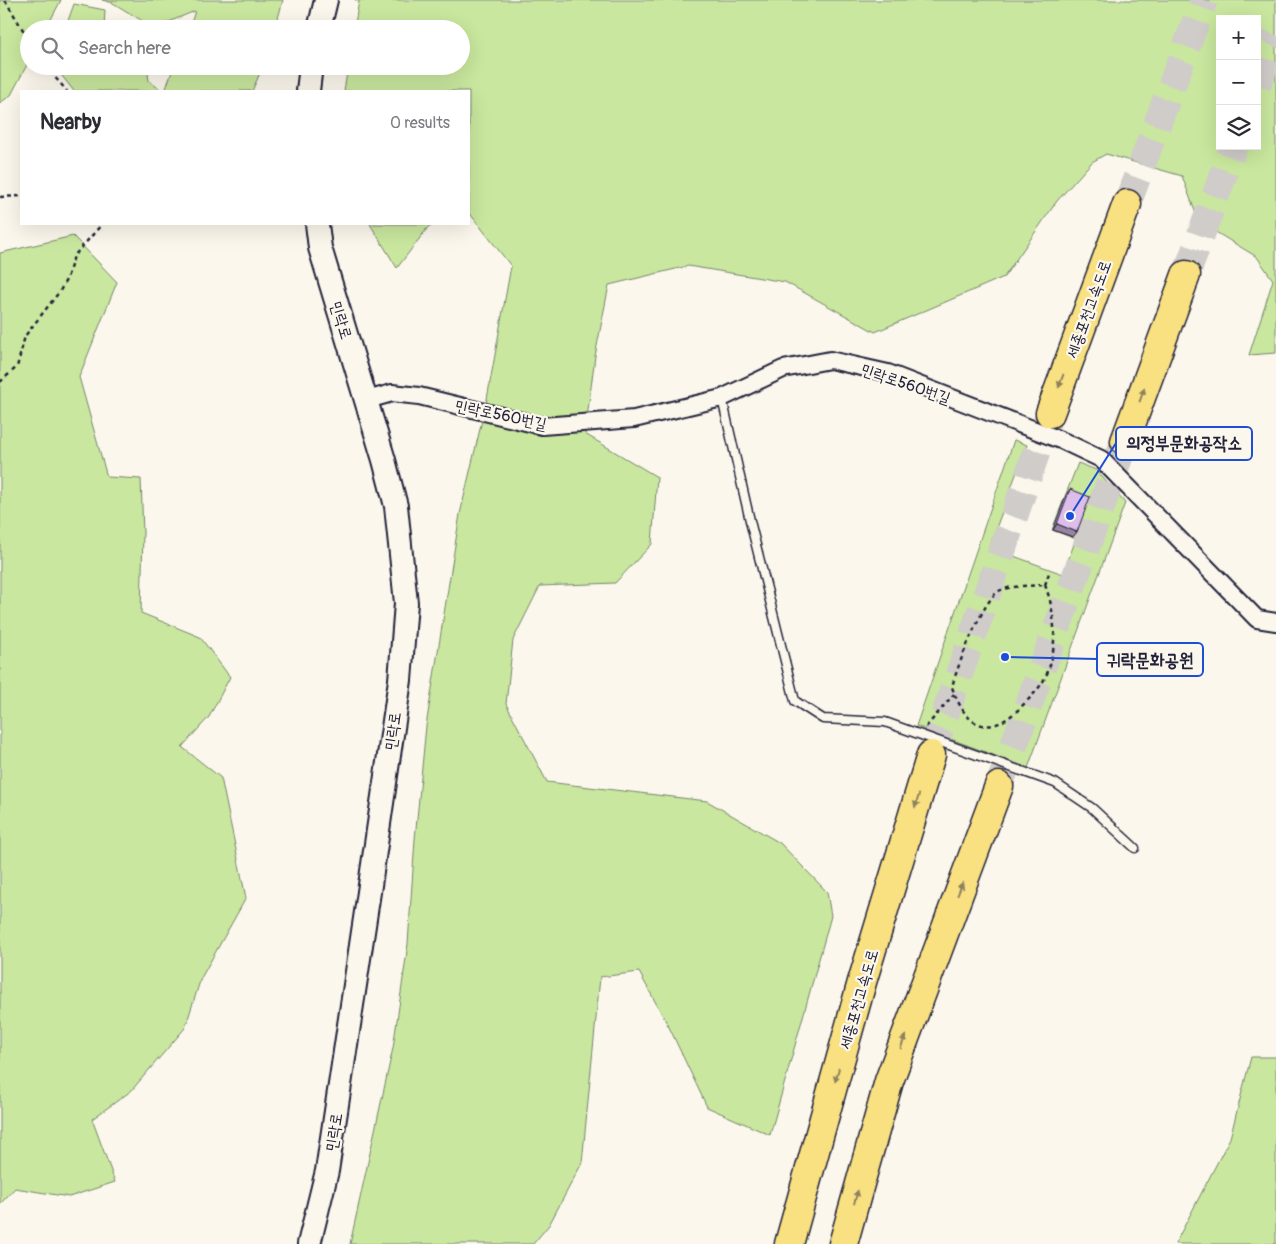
<!DOCTYPE html>
<meta charset="utf-8">
<style>
:root{--surface:#fff;--page:#f2f2f3;--text:#2b2b33;--muted:#7c7c81;--line:#e1e1e2}
body{margin:0;font-family:Pangolin,"Poor Story",sans-serif;background:var(--page);color:var(--text)}
.controls{position:absolute;right:15px;top:15px;display:grid;overflow:hidden;border-radius:0px;box-shadow:0 5px 20px #0002}
.controls button{width:45px;height:45px;display:grid;place-items:center;padding:0;border:0;border-bottom:1px solid var(--line);background:var(--surface);color:var(--text);font:25px sans-serif}
.list{margin:0;padding:0;list-style:none}
h2{display:flex;justify-content:space-between;align-items:center;height:65px;margin:0;padding:0 20px;font-size:21px}
h2 small{font-size:16px;font-weight:400;color:var(--muted)}
.icon{flex:none;width:28px;height:28px;fill:none;stroke:currentColor;stroke-width:2;stroke-linecap:round;stroke-linejoin:round}
.map{position:relative;flex:none;width:1276px;height:1244px;overflow:hidden}
.search{position:absolute;background:var(--surface);box-shadow:0 5px 20px #0002;left:20px;top:20px;width:450px;height:55px;display:flex;align-items:center;gap:12px;box-sizing:border-box;padding:0 18px;border-radius:28px;color:var(--muted);font-size:19px}
.panel{position:absolute;background:var(--surface);box-shadow:0 5px 20px #0002;left:20px;top:90px;width:450px;height:135px;border-radius:0px}
.map>svg:first-child{display:block}
.green{fill:#c9e79e;stroke:#76846c;fill-rule:evenodd}
.lines{fill:none;stroke-linecap:round;stroke-linejoin:round}
.motorway-tunnel{stroke:#d0ccc9;stroke-width:28;stroke-dasharray:28 14;stroke-linecap:butt}
.service-casing{stroke:#22223b;stroke-width:11}
.minor-casing{stroke:#22223b;stroke-width:20}
.secondary-casing{stroke:#22223b;stroke-width:26}
.motorway-casing{stroke:#22223b;stroke-width:31}
.path{stroke:#22223b;stroke-width:2.5;stroke-dasharray:4 4;stroke-linecap:butt}
.service{stroke:#fbf7ec;stroke-width:8}
.minor{stroke:#fbf7ec;stroke-width:16}
.secondary{stroke:#fbf7ec;stroke-width:22}
.motorway{stroke:#f9e181;stroke-width:28}
.wall{fill:#bea3c8;stroke:#22223b}
.shaded-wall{fill:#9b84a3;stroke:#22223b}
.building{fill:#ddbde9;stroke:#22223b}
.oneway{fill:#8e825e}
.labels{text-anchor:middle;stroke-width:4.5;stroke-linejoin:round;paint-order:stroke}
.street-label{font-size:16px;fill:#22223b;stroke:#fbf7ec}
.leader{fill:none;stroke:#1d4ed8;stroke-width:2}
.callout-dot{fill:#1d4ed8;stroke:#fbf7ec;stroke-width:2}
.callout{fill:#fbf7ec;stroke:#1d4ed8;stroke-width:2}
.callout-label{font-size:18px;text-anchor:middle;font-weight:bold;fill:#22223b}
</style>
<div class="map">
<svg width="1276" height="1244" viewBox="0 0 1276 1244">
<rect width="100%" height="100%" fill="#fbf7ec"/>
<filter id="ink" filterUnits="userSpaceOnUse"><feTurbulence type="fractalNoise" baseFrequency=".02" numOctaves="2"/><feDisplacementMap in="SourceGraphic" scale="10" xChannelSelector="R" yChannelSelector="G"/><feConvolveMatrix kernelMatrix="1 2 1 2 8 2 1 2 1" color-interpolation-filters="sRGB"/></filter>
<g filter="url(#ink)">
<g class="green">
<path d="M0,0H61L46,29H29V61L11,95L0,103Z"/>
<path d="M102,0H283L275,29H189L195,11L154,28L113,3Z"/>
<path d="M355,0H1276V353L1249,355L1273,280L1257,257L1199,222L1182,176L1106,154L1092,162L1057,201L1004,277L875,332L785,282L688,266L609,285L595,356L585,434L657,477L652,544L615,583L540,586L513,640L506,704L547,782L707,801L780,843L827,892L831,916L770,1135L707,1107L669,1027L639,972L600,977L582,1163L549,1225L533,1244H350L393,1048L408,944L415,839L426,726L460,514L487,399L511,266L471,215H469V91H344L348,66H461V29H354L359,1ZM1220,19H1257V146H1220Z"/>
<path d="M74,4L105,10L104,29H65Z"/>
<path d="M54,66H147L149,81L160,89L159,91H74Z"/>
<path d="M174,66H263L252,91H165Z"/>
<path d="M370,224H436L429,226L397,268Z"/>
<path d="M73,236L117,282L79,377L107,477L141,479L143,533L141,613L200,637L230,677L209,717L182,747L221,778L246,898L201,978L185,1028L131,1091L92,1119L115,1182L69,1197L15,1188L0,1204V253Z"/>
<path d="M1014,440L1027,445L989,547L1063,574L1076,539L1052,530L1078,463L1096,470L1125,503L1028,768L916,726Z"/>
<path d="M1251,1057H1276V1244H1175L1230,1138Z"/>
</g>
<g class="lines">
<g class="motorway-tunnel">
<path d="M1257,85L1276,35"/>
<path d="M1127,204L1204,0"/>
<path d="M1186,275L1234,146"/>
<path d="M931,755L1050,413"/>
<path d="M999,786L1125,441"/>
</g>
<g class="service-casing">
<path id="service" d="M722,398L751,525L795,701L823,719L885,722L1055,783L1092,808L1135,848"/>
</g>
<g class="minor-casing">
<path id="minor" d="M367,400L392,393L419,396L542,426L634,419L722,398L783,369L830,360L888,373L1063,441L1101,459L1257,619L1276,622"/>
</g>
<g class="secondary-casing">
<g id="secondary">
<path d="M319,29L326,0"/>
<path d="M308,91L311,66"/>
<path d="M309,1244L327,1171L369,892L400,680L406,603L396,506L384,460L320,248L317,224"/>
</g>
</g>
<g class="motorway-casing">
<g id="motorway">
<path d="M1050,413L1127,204"/>
<path d="M1125,441L1186,275"/>
<path d="M789,1244L862,982L931,755"/>
<path d="M843,1244L889,1081L999,786"/>
</g>
</g>
<g class="path">
<path d="M5,0L29,40"/>
<path d="M45,66L67,91"/>
<path d="M0,197L21,196"/>
<path d="M0,382L17,367L25,336L60,291L67,278L74,256L102,224"/>
<path d="M1045,585C1055,611 1058,644 1048,671C1043,685 1033,695 1023,705C991,738 967,731 952,687C956,669 984,598 999,591C1011,585 1032,586 1045,585Z"/>
<path d="M1045,585L1050,570"/>
<path d="M926,727L954,694"/>
</g>
<use href="#service" class="service"/>
<use href="#minor" class="minor"/>
<use href="#secondary" class="secondary"/>
<use href="#motorway" class="motorway"/>
</g>
<path class="wall" d="M1070,489L1073,537L1053,530L1066,495Z"/>
<path class="shaded-wall" d="M1057,524L1077,532L1073,537L1053,530Z"/>
<path class="building" d="M1070,489L1090,497L1077,532L1057,524Z"/>
<defs><path id="oneway-solid" d="M-6-.8H1V-3.2L6.5 0L1 3.2V.8H-6Z" transform="scale(1.25)"/></defs>
<g class="oneway">
<use href="#oneway-solid" transform="translate(1061 381) rotate(110)"/>
<use href="#oneway-solid" transform="translate(1142 395) rotate(-70)"/>
<use href="#oneway-solid" transform="translate(917 801) rotate(107)"/>
<use href="#oneway-solid" transform="translate(960 889) rotate(-69)"/>
<use href="#oneway-solid" transform="translate(903 1042) rotate(-70)"/>
<use href="#oneway-solid" transform="translate(837 1075) rotate(106)"/>
<use href="#oneway-solid" transform="translate(856 1197) rotate(-74)"/>
</g>
</g>
<g class="labels">
<g class="street-label">
<text transform="translate(1088 309) rotate(-70)" y="6">세종포천고속도로</text>
<text transform="translate(342 320) rotate(73)" y="6">민락로</text>
<text transform="translate(906 383) rotate(19)" y="6">민락로560번길</text>
<text transform="translate(501 414) rotate(12)" y="6">민락로560번길</text>
<text transform="translate(392 731) rotate(-82)" y="6">민락로</text>
<text transform="translate(858 999) rotate(-74)" y="6">세종포천고속도로</text>
<text transform="translate(333 1132) rotate(-81)" y="6">민락로</text>
</g>
</g>
<path class="leader" d="M1070 516L1116 443M1005 657L1097 659"/>
<g class="callout-dot">
<circle cx="1070" cy="516" r="5"/>
<circle cx="1005" cy="657" r="5"/>
</g>
<g class="callout">
<rect x="1116" y="427" width="136" height="33" rx="5"/>
<rect x="1097" y="643" width="106" height="33" rx="5"/>
</g>
<g class="callout-label">
<text x="1184" y="449">의정부문화공작소</text>
<text x="1150" y="666">귀락문화공원</text>
</g>
</svg>
<div class="controls">
<button>+</button>
<button>−</button>
<button><svg class="icon" aria-label="layers" viewBox="0 0 24 24"><path d="M12 4l9 5-9 5-9-5zM3 14l9 5 9-5"/></svg></button>
</div>
<div class="search"><svg class="icon" aria-label="search" viewBox="0 0 24 24"><circle cx="10" cy="10" r="6"/><path d="M15 15l6 6"/></svg>Search here</div>
<section class="panel">
<h2>Nearby<small>0 results</small></h2>
<ul class="list">
</ul>
</section>
</div>
